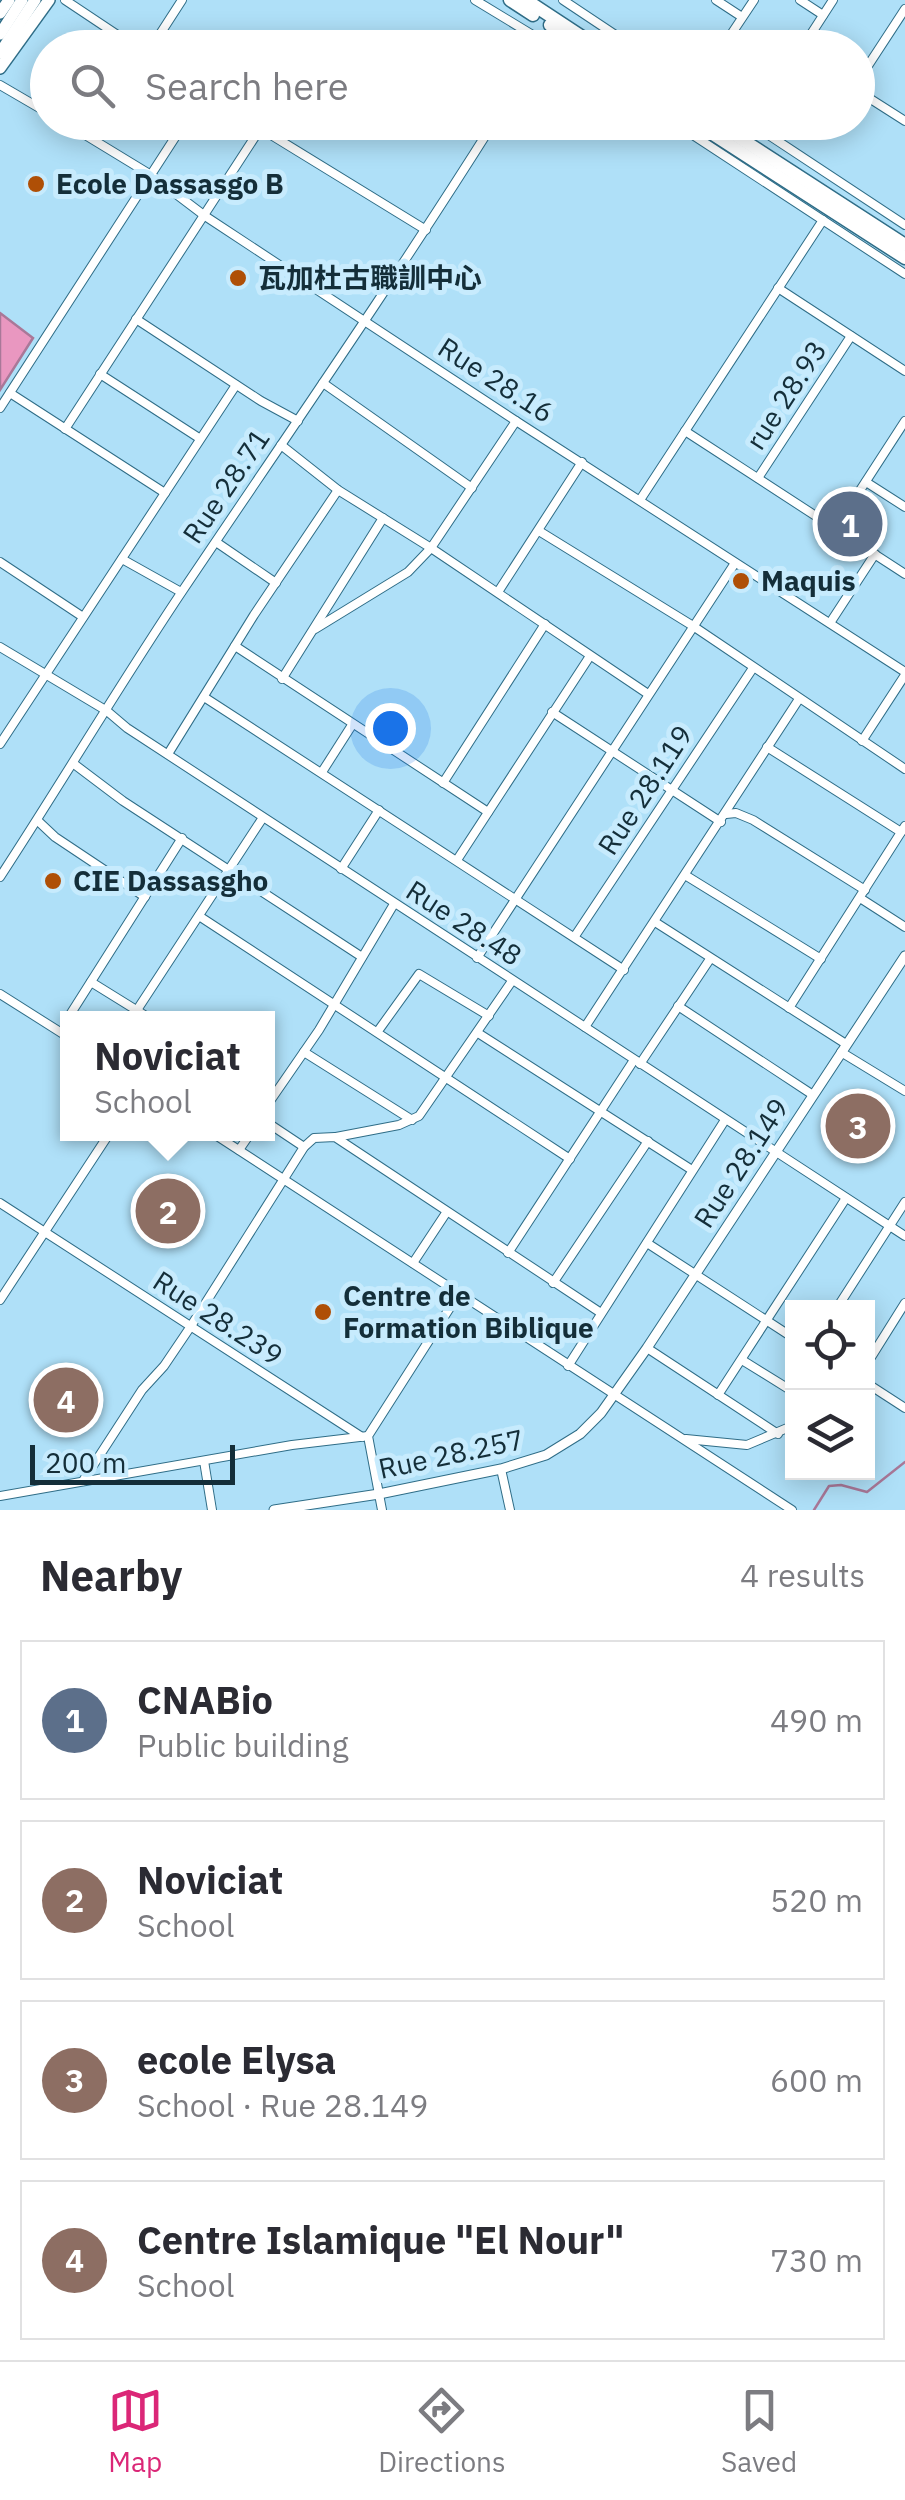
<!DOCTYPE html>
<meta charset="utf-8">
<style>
:root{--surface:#fff;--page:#f7f7f7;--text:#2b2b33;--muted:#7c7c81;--line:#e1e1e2;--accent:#db2777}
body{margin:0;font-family:"IBM Plex Sans","Noto Sans SC",sans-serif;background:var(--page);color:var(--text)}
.controls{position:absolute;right:30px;bottom:30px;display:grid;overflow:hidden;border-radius:0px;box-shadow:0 5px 25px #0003}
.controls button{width:90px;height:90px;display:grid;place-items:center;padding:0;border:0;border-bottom:2px solid var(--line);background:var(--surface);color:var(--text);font:50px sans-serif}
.scale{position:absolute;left:30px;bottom:25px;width:205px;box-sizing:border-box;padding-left:10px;border:5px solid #142e39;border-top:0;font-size:28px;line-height:35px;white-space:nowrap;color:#142e39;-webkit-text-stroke:8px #c7ebfd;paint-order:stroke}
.you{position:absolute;left:390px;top:728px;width:35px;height:35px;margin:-25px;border:8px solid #fff;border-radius:50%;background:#1a73e8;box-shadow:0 0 0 15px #1a73e833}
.badge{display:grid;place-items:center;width:65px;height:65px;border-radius:50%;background:var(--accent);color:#fff;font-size:32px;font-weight:700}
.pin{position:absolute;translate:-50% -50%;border:5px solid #fff;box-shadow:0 2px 10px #0006}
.popup{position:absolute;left:60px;top:1011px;width:215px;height:130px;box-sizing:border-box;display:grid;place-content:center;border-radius:0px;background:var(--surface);filter:drop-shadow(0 2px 8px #0005);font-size:32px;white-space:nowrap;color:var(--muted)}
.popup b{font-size:38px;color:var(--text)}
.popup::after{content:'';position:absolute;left:50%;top:100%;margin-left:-20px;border:20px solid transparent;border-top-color:var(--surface)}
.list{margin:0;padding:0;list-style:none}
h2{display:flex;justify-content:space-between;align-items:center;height:130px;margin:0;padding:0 40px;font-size:42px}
h2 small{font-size:32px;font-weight:400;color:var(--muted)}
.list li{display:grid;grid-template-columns:65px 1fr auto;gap:30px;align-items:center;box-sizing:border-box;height:160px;margin:0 20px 20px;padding:0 20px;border:2px solid var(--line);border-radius:0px}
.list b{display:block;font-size:38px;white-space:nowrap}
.list p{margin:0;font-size:32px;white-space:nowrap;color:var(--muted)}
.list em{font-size:32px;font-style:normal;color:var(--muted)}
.icon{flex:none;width:55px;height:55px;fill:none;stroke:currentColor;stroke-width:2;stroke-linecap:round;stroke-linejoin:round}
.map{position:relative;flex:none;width:905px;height:1510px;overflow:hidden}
.search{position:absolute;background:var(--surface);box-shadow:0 5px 25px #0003;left:30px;right:30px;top:30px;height:110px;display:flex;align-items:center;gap:25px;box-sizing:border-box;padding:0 35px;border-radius:55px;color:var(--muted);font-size:38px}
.sheet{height:850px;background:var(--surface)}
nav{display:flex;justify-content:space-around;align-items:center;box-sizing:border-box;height:140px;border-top:2px solid var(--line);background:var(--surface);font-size:28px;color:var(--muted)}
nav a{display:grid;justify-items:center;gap:5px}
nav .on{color:var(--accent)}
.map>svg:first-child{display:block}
.water{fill:#e997c0;stroke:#a97898;stroke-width:2.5}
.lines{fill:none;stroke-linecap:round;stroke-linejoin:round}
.stream{stroke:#a97898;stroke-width:2.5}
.minor-casing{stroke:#2f6d87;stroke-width:10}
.tertiary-casing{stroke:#2f6d87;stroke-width:11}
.primary-casing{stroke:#2f6d87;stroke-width:14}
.trunk-casing{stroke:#2f6d87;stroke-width:15}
.minor{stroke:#fff;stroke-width:8}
.tertiary{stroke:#fff;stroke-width:9}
.primary{stroke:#fff;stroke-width:11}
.trunk{stroke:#fff;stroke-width:12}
.poi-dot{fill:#af4f06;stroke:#c7ebfd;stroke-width:4}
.labels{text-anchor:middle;stroke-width:10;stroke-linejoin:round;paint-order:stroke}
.poi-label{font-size:28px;font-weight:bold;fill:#142e39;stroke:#c7ebfd;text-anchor:start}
.street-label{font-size:28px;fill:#142e39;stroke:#c7ebfd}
</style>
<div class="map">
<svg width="905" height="1510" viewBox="0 0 905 1510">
<rect width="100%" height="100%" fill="#afe0f8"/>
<path class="water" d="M0,313L33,338L0,390Z"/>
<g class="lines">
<path class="stream" d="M814,1510L829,1486L841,1485L867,1492L905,1462"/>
<g class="minor-casing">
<g id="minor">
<path d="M65,0L137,48"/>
<path d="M475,0L554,48"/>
<path d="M563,0L635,48"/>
<path d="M716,0L742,17"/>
<path d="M800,0L823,15"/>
<path d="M151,48L182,0"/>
<path d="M722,48L754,0"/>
<path d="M802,48L833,0"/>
<path d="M858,81L905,9"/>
<path d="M0,85L48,113"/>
<path d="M858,91L905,121"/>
<path d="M64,122L151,175L205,216L516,421L905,672"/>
<path d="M250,122L426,230"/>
<path d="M673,122L905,274"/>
<path d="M749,122L905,225"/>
<path d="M778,288L905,371"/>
<path d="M136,319L261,401L298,421"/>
<path d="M100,374L199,438"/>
<path d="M323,383L472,488"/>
<path d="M10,393L165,493"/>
<path d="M0,408L185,122"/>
<path d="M65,429L260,129"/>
<path d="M685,431L905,574"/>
<path d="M281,445L338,490L431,548L648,694"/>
<path d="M758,478L851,336"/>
<path d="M866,482L905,507"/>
<path d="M640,500L823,220"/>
<path d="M835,529L905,421"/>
<path d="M539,531L693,626L905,769"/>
<path d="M216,542L276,583"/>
<path d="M122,559L181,592"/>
<path d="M0,562L83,617"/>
<path d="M498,592L582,462"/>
<path d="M830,623L875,554"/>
<path d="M315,629L408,572L431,548L516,421"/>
<path d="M235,646L488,812"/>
<path d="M0,647L107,711L127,728L905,1236"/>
<path d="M282,679L383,518"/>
<path d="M204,697L624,970"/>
<path d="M552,712L721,822"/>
<path d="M862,741L905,675"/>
<path d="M0,744L236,385"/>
<path d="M767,747L901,832"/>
<path d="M168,754L254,615L338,490"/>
<path d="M74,764L123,801L362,957"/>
<path d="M322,772L352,725"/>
<path d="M443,783L545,624"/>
<path d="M726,814L736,813L753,820L865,890"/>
<path d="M38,821L55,837L145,897"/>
<path d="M457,860L590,656"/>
<path d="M341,869L379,810"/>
<path d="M685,875L821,959"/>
<path d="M0,877C62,782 120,684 183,590C288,434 394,281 494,122"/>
<path d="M860,898L905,927"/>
<path d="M199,916L570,1159"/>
<path d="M655,922L846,1044"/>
<path d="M575,936L753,668"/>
<path d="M477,958L735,563"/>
<path d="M91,982L149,1018"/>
<path d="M0,994L68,1037"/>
<path d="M678,1006L813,1095"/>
<path d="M789,1008L905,826"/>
<path d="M137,1010L262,819"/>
<path d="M68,1018L182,838"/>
<path d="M585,1027L799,699"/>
<path d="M378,1031L419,974L489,1016"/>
<path d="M478,1033L692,1170"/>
<path d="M304,1052L412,1120"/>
<path d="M841,1052L905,1091"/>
<path d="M640,1064L710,959"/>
<path d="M268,1104L319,1030L394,904"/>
<path d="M268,1123L304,1147"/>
<path d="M214,1134L792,1510"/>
<path d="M336,1137L399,1125L419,1116L512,981"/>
<path d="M239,1150L250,1134"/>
<path d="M0,1203L362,1437"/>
<path d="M647,1243L792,1337"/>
<path d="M508,1253L634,1060"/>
<path d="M413,1263L446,1213"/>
<path d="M553,1283L648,1141"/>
<path d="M0,1300L109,1134"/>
<path d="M837,1308L905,1202"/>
<path d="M647,1348L778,1434"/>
<path d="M742,1360L792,1391"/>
<path d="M868,1362L905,1303"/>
<path d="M568,1366L725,1120"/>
<path d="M868,1384L905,1408"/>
<path d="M718,1395L846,1198"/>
<path d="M686,1439L747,1445L792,1426"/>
<path d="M204,1461L212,1510"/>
<path d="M501,1469L510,1510"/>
<path d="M83,1481L142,1390L164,1366L191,1326L304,1147L314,1138L335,1137L601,1313"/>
<path d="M0,1496L292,1445L368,1436"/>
<path d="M382,1510L368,1436L458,1295"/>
</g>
</g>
<g class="tertiary-casing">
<path id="tertiary" d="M274,1510L379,1494L501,1469L546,1455L580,1434L601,1413L647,1348L905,956"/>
</g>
<g class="primary-casing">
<g id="primary">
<path d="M0,13L9,0"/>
<path d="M0,34L22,0"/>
<path d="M0,53L35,0"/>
<path d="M0,68L49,0"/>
</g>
</g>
<g class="trunk-casing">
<g id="trunk">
<path d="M510,0L533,15"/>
<path d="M526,0L599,48"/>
<path d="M550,25L581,48"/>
<path d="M694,122L905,258"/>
<path d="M715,122L905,245"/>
</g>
</g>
<use href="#minor" class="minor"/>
<use href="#tertiary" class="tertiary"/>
<use href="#primary" class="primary"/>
<use href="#trunk" class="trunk"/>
</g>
<g class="poi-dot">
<circle cx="36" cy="184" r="10"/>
<circle cx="238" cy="278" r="10"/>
<circle cx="741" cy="581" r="10"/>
<circle cx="53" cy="881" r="10"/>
<circle cx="323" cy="1312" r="10"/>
</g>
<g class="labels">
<g class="poi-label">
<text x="56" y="194">Ecole Dassasgo B</text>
<text x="258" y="288">瓦加杜古職訓中心</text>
<text x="761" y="591">Maquis</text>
<text x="73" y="891">CIE Dassasgho</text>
<text x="343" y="1306">Centre de<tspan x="343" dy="32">Formation Biblique</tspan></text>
</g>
<g class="street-label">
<text transform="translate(496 380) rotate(33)" y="10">Rue 28.16</text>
<text transform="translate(786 395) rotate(-57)" y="10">rue 28.93</text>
<text transform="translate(226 486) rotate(-56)" y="10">Rue 28.71</text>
<text transform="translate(645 790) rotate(-57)" y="10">Rue 28.119</text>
<text transform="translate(464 923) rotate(33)" y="10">Rue 28.48</text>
<text transform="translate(741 1163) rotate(-57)" y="10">Rue 28.149</text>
<text transform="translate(218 1318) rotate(33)" y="10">Rue 28.239</text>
<text transform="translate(451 1454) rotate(-12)" y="10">Rue 28.257</text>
</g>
</g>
</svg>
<div class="controls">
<button><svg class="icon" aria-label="locate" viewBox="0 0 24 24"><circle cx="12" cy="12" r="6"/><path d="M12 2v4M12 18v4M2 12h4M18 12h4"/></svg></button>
<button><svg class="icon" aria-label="layers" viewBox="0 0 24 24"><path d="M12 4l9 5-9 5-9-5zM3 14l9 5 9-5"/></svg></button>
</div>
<div class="scale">200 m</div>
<div class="you"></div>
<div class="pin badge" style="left:850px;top:524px;background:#5c6f8a">1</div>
<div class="pin badge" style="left:168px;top:1211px;background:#8d6e63">2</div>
<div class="popup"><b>Noviciat</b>School</div>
<div class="pin badge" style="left:858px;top:1126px;background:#8d6e63">3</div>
<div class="pin badge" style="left:66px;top:1400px;background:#8d6e63">4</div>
<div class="search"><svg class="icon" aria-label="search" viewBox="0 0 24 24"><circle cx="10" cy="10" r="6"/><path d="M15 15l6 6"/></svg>Search here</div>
</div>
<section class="sheet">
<h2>Nearby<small>4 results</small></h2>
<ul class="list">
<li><span class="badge" style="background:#5c6f8a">1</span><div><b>CNABio</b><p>Public building</p></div><em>490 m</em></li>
<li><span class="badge" style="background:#8d6e63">2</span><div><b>Noviciat</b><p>School</p></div><em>520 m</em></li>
<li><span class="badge" style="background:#8d6e63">3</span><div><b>ecole Elysa</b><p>School · Rue 28.149</p></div><em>600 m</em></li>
<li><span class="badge" style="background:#8d6e63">4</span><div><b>Centre Islamique &quot;El Nour&quot;</b><p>School</p></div><em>730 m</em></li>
</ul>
</section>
<nav>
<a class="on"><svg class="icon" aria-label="map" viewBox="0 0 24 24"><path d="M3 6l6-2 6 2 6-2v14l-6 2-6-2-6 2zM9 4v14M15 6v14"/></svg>Map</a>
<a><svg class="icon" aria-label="directions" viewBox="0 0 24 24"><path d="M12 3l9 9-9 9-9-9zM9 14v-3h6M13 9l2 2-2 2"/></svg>Directions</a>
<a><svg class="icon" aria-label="saved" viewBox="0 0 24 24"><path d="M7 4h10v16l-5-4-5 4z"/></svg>Saved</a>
</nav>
